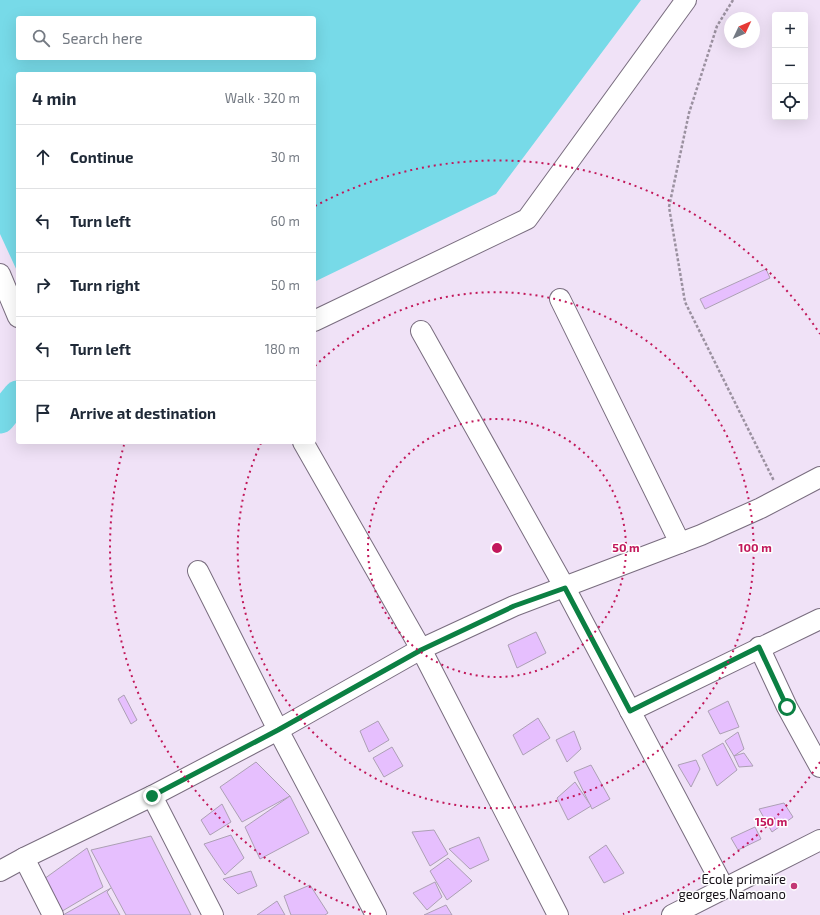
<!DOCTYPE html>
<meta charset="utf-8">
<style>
:root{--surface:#fff;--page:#f6f6f7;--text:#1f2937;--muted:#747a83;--line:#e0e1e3}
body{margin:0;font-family:"Exo 2",sans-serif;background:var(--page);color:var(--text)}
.controls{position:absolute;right:12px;top:12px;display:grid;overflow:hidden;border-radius:4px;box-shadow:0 4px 16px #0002}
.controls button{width:36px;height:36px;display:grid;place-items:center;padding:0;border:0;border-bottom:1px solid var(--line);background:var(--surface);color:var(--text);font:20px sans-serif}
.compass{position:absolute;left:724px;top:12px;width:36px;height:36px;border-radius:50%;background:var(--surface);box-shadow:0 4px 16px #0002;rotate:46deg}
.stop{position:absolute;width:12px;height:12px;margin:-9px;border:3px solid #0b8043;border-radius:50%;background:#fff}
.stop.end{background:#0b8043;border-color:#fff;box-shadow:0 1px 4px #0008}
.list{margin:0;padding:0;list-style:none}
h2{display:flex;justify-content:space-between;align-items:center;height:52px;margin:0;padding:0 16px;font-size:17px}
h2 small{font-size:13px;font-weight:400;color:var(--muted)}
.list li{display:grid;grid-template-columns:26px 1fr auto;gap:12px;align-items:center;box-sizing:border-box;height:64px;padding:0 16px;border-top:1px solid var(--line)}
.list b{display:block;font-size:15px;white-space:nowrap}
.list em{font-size:13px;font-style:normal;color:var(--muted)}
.icon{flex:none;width:22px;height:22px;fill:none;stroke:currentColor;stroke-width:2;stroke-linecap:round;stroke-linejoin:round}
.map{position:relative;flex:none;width:820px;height:915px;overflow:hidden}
.search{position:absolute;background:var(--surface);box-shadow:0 4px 16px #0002;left:16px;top:16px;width:300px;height:44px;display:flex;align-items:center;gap:10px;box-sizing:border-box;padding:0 14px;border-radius:4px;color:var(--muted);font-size:15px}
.panel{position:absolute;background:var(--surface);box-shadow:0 4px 16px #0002;left:16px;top:72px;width:300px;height:372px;border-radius:4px}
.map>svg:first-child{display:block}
.water{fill:#77dae8;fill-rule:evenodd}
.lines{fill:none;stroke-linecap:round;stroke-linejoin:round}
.river{stroke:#77dae8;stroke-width:31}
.building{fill:#e6bffe;stroke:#aca0b4}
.minor-casing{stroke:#796d7f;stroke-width:22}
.path{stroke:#9b91a0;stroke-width:2.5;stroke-dasharray:3 2;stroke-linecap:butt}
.minor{stroke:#fff;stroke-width:20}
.route{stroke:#0b8043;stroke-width:5}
.ring{fill:none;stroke:#c2185b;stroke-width:2;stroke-dasharray:2 4}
.poi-dot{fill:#c33974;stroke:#fff;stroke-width:1.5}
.labels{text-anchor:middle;stroke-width:3;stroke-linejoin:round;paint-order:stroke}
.poi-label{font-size:13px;fill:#171219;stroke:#fff;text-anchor:end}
.centre{fill:#c2185b;stroke:#fff;stroke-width:2}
.ring-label{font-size:12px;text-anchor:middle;font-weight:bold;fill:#c2185b;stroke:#fff;stroke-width:3;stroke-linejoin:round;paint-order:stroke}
</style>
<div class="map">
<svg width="820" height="915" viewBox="0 0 820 915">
<rect width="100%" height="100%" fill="#f0e2f7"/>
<path class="water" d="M0,0H641L496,194L314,282V74H18V273L0,234ZM18,18H314V58H18Z"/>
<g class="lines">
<path class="river" d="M0,418L18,396"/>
</g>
<g class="building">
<path d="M766,269L770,278L705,309L700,299Z"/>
<path d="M536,632L546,653L517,668L508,645Z"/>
<path d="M124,695L137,720L131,724L118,699Z"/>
<path d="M728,701L739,727L720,734L708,711Z"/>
<path d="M538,718L550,738L523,755L513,735Z"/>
<path d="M378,721L389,740L369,752L360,731Z"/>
<path d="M574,731L581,749L567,762L556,740Z"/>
<path d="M738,732L744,749L734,756L725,741Z"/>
<path d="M723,743L737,770L717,786L702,755Z"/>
<path d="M392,747L403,766L384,777L373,758Z"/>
<path d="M744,753L753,766L739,767L734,756Z"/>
<path d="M696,760L700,769L691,787L678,765Z"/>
<path d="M256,762L290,796L242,822L220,787Z"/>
<path d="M591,765L610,799L592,809L574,772Z"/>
<path d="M575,782L591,806L568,820L557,798Z"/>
<path d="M290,796L309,833L260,859L245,827Z"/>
<path d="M784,803L793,817L772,832L759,809Z"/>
<path d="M222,804L231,822L210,835L201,820Z"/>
<path d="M755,827L761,839L738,850L731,838Z"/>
<path d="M434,830L448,854L430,866L412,832Z"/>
<path d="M231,835L244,858L225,875L204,844Z"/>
<path d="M151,836L191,915H126L91,850Z"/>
<path d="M479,837L489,860L470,869L449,849Z"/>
<path d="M606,845L624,873L604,883L589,857Z"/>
<path d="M87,848L103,887L59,913L44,879Z"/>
<path d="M448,858L472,881L447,900L430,871Z"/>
<path d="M251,871L257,886L238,894L223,879Z"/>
<path d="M435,882L442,897L427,910L413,893Z"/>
<path d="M310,885L328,913L325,915H291L284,896Z"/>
<path d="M111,888L107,892L120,915H63Z"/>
<path d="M277,901L285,915H257Z"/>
<path d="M446,905L452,915H424Z"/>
</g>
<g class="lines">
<g class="minor-casing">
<g id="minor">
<path d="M0,274L18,317"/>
<path d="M560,299L680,543"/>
<path d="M314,321L527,219L686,0"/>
<path d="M421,331L565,588L724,888"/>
<path d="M303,442L421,649L558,915"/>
<path d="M198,571L278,730L376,915"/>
<path d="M759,647L787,707L820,767"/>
<path d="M630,711L820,619"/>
<path d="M152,796L213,915"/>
<path d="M24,858L53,915"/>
<path d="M0,871L24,858L152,796L278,730L421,649L514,606L701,535L761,508L820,477"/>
<path d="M672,915L820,840"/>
</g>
</g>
<path class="path" d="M733,0L717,26L689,113L669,207L685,302L774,481"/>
<use href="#minor" class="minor"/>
</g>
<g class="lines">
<path class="route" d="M152,796L278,730L421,650L514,606L565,588L630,711L759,647L787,707"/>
</g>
<g class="ring">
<circle cx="497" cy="548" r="129"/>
<path d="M315 366A258 258 0 1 1 261 443"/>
<path d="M820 762A387 387 0 0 1 623 914M371 914A387 387 0 0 1 124 445M315 206A387 387 0 0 1 820 334"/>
</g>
<circle class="poi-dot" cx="794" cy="886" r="4"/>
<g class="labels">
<g class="poi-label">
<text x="786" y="884">Ecole primaire<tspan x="786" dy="15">georges Namoano</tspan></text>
</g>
</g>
<circle cx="497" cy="548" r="6" class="centre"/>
<g class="ring-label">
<text x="626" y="552">50 m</text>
<text x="755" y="552">100 m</text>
<text x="771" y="826">150 m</text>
</g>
</svg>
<div class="controls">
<button>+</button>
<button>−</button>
<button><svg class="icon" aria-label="locate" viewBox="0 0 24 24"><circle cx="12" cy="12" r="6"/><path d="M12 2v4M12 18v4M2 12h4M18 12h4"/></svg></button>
</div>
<svg class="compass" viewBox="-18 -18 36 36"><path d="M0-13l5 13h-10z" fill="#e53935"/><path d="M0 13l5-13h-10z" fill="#747a83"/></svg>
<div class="stop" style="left:787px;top:707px"></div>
<div class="stop end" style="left:152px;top:796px"></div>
<div class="search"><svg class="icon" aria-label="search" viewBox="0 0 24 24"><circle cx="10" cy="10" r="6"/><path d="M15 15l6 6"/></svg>Search here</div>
<section class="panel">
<h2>4 min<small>Walk · 320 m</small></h2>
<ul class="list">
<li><svg class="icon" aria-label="ahead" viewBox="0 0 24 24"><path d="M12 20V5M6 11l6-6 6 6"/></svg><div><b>Continue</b></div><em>30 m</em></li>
<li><svg class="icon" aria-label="left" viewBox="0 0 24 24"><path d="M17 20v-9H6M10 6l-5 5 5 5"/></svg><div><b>Turn left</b></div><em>60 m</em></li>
<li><svg class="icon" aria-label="right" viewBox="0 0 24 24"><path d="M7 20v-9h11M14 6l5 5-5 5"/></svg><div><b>Turn right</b></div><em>50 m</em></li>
<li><svg class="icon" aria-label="left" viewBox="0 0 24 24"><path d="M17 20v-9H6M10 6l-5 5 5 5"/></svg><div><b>Turn left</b></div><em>180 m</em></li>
<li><svg class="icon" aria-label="arrive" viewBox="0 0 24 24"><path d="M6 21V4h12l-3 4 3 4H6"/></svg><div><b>Arrive at destination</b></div></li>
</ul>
</section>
</div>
